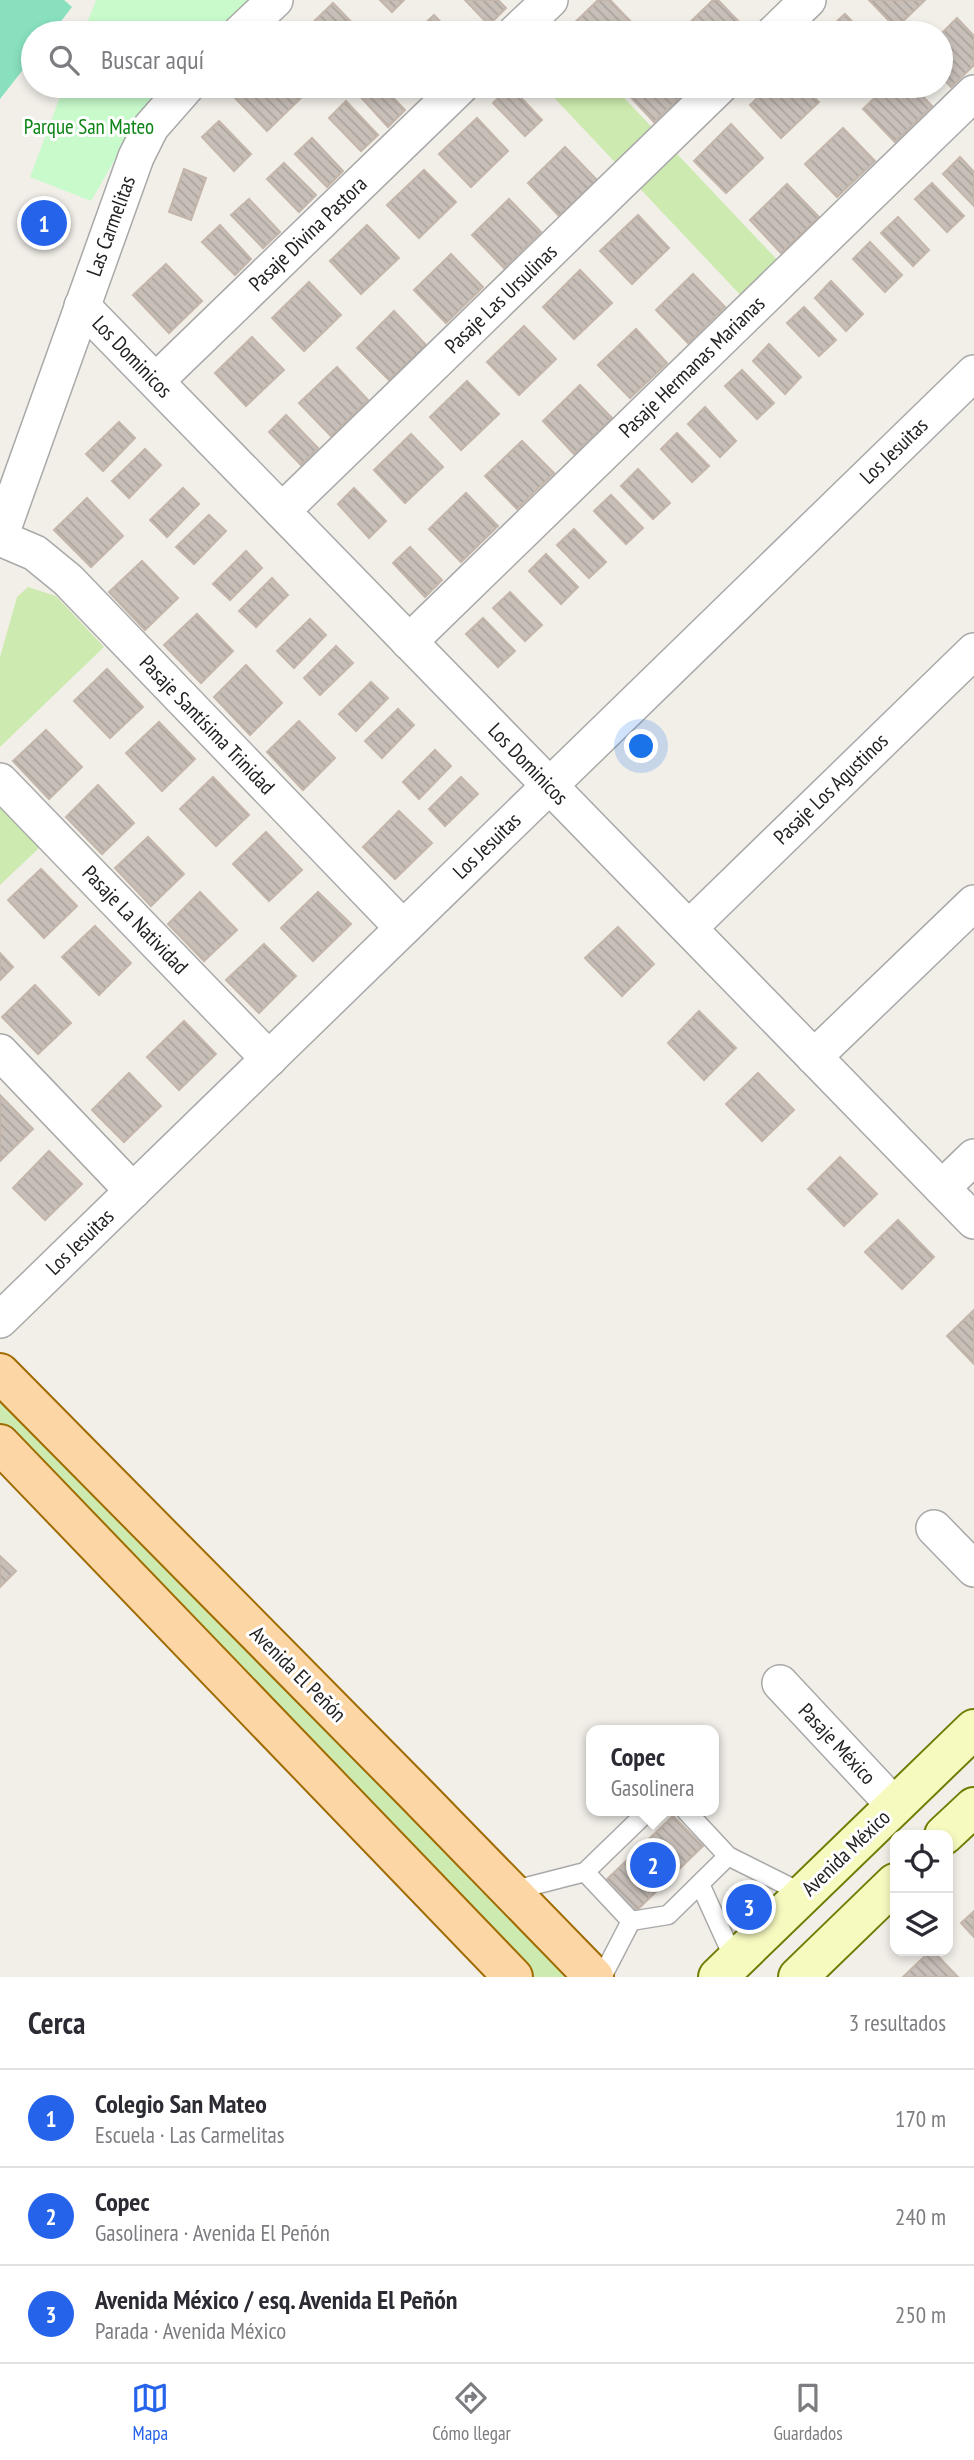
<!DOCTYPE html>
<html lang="es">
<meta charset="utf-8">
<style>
:root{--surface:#fff;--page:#f2f2f3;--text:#2b2b33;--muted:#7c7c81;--line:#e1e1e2;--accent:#2563eb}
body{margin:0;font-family:"PT Sans Narrow",sans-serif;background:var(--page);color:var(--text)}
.controls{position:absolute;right:21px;bottom:21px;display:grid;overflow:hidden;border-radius:14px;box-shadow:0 4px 10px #0003}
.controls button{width:63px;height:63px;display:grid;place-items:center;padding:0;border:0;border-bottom:2px solid var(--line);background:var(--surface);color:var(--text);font:35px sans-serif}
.you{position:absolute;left:642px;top:747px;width:24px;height:24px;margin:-18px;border:5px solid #fff;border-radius:50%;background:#1a73e8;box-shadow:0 0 0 10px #1a73e833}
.badge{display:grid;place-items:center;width:46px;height:46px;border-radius:50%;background:var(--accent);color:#fff;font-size:23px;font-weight:700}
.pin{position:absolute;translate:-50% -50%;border:4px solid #fff;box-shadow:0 2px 7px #0006}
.popup{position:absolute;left:586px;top:1725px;width:133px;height:91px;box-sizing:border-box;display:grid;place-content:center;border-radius:14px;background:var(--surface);filter:drop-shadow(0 2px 5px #0005);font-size:23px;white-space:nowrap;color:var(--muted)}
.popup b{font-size:26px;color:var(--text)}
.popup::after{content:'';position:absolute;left:50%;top:100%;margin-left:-14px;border:14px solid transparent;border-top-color:var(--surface)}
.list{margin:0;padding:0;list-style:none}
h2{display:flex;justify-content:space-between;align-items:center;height:91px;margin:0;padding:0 28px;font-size:30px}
h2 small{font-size:23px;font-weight:400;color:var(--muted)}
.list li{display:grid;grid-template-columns:46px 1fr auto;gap:21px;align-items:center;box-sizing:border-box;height:98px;padding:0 28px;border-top:2px solid var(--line)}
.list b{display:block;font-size:26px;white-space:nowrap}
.list p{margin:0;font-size:23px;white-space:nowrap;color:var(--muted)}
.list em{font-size:23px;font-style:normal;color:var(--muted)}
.icon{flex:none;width:38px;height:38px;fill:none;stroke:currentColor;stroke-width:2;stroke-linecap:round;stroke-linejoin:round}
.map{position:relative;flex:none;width:974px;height:1977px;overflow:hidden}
.search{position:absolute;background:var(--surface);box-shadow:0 4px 10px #0003;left:21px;right:21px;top:21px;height:77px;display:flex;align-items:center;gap:18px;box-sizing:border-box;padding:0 24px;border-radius:38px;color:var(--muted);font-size:26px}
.sheet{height:385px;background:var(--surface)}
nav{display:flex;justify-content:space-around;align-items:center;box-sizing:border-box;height:98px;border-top:2px solid var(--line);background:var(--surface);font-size:19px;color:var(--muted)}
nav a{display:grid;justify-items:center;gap:4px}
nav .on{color:var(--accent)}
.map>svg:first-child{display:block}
.grass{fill:#cdebb0}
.park{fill:#c8facc}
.pitch{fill:#88e0be}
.building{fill:url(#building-back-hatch);stroke:#c4b6ab;stroke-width:2}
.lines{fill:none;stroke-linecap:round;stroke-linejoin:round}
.service-casing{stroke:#a9a9a9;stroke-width:21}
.minor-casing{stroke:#a9a9a9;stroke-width:38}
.secondary-casing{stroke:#707d05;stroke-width:42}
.primary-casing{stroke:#a06b00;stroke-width:42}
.service{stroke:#fff;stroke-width:18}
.minor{stroke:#fff;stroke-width:35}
.secondary{stroke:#f7fabf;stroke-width:38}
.primary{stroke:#fcd6a4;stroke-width:38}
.labels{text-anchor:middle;stroke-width:6;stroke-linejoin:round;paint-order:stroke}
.park-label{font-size:21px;fill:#0c8416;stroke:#fff}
.street-label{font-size:21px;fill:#222;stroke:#fff}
</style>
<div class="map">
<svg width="974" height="1977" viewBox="0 0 974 1977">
<defs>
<pattern id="building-back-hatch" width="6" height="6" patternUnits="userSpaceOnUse" patternTransform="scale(1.75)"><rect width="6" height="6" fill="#c7bfb8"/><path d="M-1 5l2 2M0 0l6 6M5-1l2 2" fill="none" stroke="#aba49e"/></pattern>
</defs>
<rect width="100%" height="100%" fill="#f2efe9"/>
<g class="grass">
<path d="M543,86H613L783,266L746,301Z"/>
<path d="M28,587L56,596L104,647L0,747V657L17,597Z"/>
<path d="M0,804L40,847L0,885Z"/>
<path d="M0,1391L569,1977H533L0,1431Z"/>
</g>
<g class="park">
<path d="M96,0H255L221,33H83Z"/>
<path d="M64,86H169L143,111L91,201L30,177Z"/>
</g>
<path class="pitch" d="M0,0H64L72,7L52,33H33V57L0,99Z"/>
<g class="building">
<path d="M380,0H404L392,12Z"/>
<path d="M465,0H498L506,8L489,25Z"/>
<path d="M598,0H610L636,27L629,33H570L567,30Z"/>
<path d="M713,0H718L748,31L745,33H679Z"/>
<path d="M869,0H925L896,28Z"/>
<path d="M333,3L362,33H302Z"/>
<path d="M845,14L863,33H824Z"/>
<path d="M434,15L451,33H419L417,31Z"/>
<path d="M957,18L974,36V65L951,87L941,76V34Z"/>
<path d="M248,86H295L304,95L267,131L235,98Z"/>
<path d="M364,86H382L405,110L388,127L357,93Z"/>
<path d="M510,86L542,120L525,136L493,103Z"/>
<path d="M626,86H692L654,122L623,89Z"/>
<path d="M770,86H803L819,102L781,138L750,105Z"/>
<path d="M887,86H913L932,106L895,142L863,109Z"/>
<path d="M346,101L378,135L361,151L329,118Z"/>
<path d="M477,118L508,151L471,187L439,154Z"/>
<path d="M219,121L251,154L234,171L202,137Z"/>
<path d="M731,124L763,158L726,193L694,161Z"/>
<path d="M843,128L875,161L837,197L805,164Z"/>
<path d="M312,138L343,171L327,187L295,154Z"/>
<path d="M565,147L597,180L559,216L528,183Z"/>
<path d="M960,157L974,172V206L943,174Z"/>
<path d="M284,163L316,195L299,212L267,179Z"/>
<path d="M184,169L206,178L191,220L169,212Z"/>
<path d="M424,170L456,202L419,238L387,205Z"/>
<path d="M932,183L964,216L947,232L915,199Z"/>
<path d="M787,184L819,217L781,253L750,220Z"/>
<path d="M249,199L280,232L263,248L231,215Z"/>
<path d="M509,199L541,232L504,268L472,235Z"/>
<path d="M638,215L669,248L632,284L600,251Z"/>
<path d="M898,217L929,250L913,266L881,233Z"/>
<path d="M220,225L251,259L235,275L202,242Z"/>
<path d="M367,225L399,258L361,294L330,261Z"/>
<path d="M870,242L902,275L885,292L853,259Z"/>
<path d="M451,254L483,287L446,323L414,290Z"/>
<path d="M166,264L202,301L169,333L133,295Z"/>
<path d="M580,270L612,303L574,339L543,307Z"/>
<path d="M693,274L725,307L688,343L656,310Z"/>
<path d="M831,281L863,314L846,331L815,298Z"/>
<path d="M309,282L341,315L304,351L272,318Z"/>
<path d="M804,307L836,340L819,356L787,323Z"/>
<path d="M394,311L426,345L389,380L357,348Z"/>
<path d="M524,326L556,359L519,395L487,362Z"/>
<path d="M636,329L667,363L630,398L598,365Z"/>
<path d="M252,337L284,370L246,406L215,373Z"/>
<path d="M769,344L801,377L785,394L753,361Z"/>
<path d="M337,367L368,400L331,436L299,403Z"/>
<path d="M742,370L774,403L757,419L725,386Z"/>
<path d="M467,381L499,414L461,450L430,417Z"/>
<path d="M580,385L612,418L574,454L543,421Z"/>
<path d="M705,407L736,441L720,457L688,424Z"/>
<path d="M286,415L318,448L301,465L269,432Z"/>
<path d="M119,422L135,438L103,471L86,454Z"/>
<path d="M677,433L709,466L692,482L661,449Z"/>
<path d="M411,434L443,467L405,503L374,470Z"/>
<path d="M522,441L554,473L517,509L485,476Z"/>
<path d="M145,449L161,465L129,498L112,481Z"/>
<path d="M638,469L670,503L653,519L621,486Z"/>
<path d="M183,488L199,504L167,537L150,520Z"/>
<path d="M354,488L386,521L369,538L338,504Z"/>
<path d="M466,493L498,526L461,562L429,529Z"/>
<path d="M611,495L643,528L626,544L594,511Z"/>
<path d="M87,498L123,536L91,567L54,530Z"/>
<path d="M209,515L226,531L194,564L176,547Z"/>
<path d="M574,529L606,562L589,578L557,545Z"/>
<path d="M410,547L442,580L425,597L393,563Z"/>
<path d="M246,551L262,568L230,600L213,584Z"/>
<path d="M546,554L578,587L561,604L529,571Z"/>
<path d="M142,561L178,598L145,630L109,592Z"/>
<path d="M272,578L288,595L256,627L239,611Z"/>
<path d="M510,592L542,625L525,641L493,608Z"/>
<path d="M197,614L233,651L201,683L164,645Z"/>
<path d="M483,618L515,651L498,667L466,634Z"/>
<path d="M310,619L326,635L294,668L277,651Z"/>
<path d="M336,646L353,663L320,695L304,678Z"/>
<path d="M246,665L282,703L250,735L214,697Z"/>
<path d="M107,669L143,707L110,738L74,701Z"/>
<path d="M371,682L388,698L356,731L339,714Z"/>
<path d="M398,709L414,725L382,758L365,741Z"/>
<path d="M299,721L335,758L303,790L267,752Z"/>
<path d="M159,722L195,759L162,791L126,753Z"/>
<path d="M46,730L82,767L49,799L13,761Z"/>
<path d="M435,750L451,766L419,799L403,782Z"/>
<path d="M213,777L249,815L216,846L180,809Z"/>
<path d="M461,777L478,794L445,826L429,809Z"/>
<path d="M98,785L134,823L102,854L66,817Z"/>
<path d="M399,811L432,843L395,879L363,847Z"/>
<path d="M266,832L302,870L269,901L233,864Z"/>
<path d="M148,837L184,874L151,906L115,868Z"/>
<path d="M41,869L77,906L44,938L8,900Z"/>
<path d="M200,892L237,930L204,961L168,924Z"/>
<path d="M318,892L351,924L313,961L281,928Z"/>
<path d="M95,926L131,963L99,995L62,957Z"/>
<path d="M618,927L654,964L622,996L585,958Z"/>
<path d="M264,944L296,976L259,1013L226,980Z"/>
<path d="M0,953L13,967L0,980Z"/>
<path d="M35,985L71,1023L38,1054L2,1017Z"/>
<path d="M699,1011L736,1048L704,1080L668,1043Z"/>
<path d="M184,1021L216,1054L179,1090L147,1057Z"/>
<path d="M129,1073L161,1106L124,1142L92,1110Z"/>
<path d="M758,1073L794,1110L762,1141L726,1104Z"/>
<path d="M0,1095L33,1129L0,1161Z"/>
<path d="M49,1151L82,1184L45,1220L13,1188Z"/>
<path d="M840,1157L877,1194L844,1226L808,1189Z"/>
<path d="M898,1220L934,1257L902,1289L865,1252Z"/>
<path d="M974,1310V1364L947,1336Z"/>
<path d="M0,1556L16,1571L0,1587Z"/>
<path d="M673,1816L703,1846L632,1915L602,1884Z"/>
<path d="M974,1911V1937L961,1923Z"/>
<path d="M930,1951H933L958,1977H903Z"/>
</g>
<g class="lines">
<g class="service-casing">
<g id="service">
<path d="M686,1811L728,1856L804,1894"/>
<path d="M585,1872L631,1921"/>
<path d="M700,1884L735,1961"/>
<path d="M511,1891L585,1872L648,1811"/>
<path d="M631,1921L668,1915L728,1856"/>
<path d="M602,1977L631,1921"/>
</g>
</g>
<g class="minor-casing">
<g id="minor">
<path d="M240,33L275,0"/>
<path d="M515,33L550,0"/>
<path d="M774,33L808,0"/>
<path d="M82,306L974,1221"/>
<path d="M156,381L461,86"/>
<path d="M282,511L720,86"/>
<path d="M0,537L136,157L151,127L187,86"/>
<path d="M0,538L35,553L68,580L403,928"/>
<path d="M409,642L974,93"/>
<path d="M0,781L269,1059"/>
<path d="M689,928L974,651"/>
<path d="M0,1052L133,1191"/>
<path d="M814,1057L974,903"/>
<path d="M942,1188L974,1157"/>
<path d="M0,1320L974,373"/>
<path d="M934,1528L974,1569"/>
<path d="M780,1683L895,1806"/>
</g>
</g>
<g class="secondary-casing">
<g id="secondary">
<path d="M944,1835L974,1807"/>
<path d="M718,1977L974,1729"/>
<path d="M798,1977L895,1883"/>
</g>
</g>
<g class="primary-casing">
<g id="primary">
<path d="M0,1373L414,1792L594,1977"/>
<path d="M0,1444L513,1977"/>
</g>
</g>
<use href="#service" class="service"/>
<use href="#minor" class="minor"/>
<use href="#secondary" class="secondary"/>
<use href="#primary" class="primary"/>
</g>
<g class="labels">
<g class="park-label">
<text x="89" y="134">Parque San Mateo</text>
</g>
<g class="street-label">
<text transform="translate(111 226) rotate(-70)" y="7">Las Carmelitas</text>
<text transform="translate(308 234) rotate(-44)" y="7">Pasaje Divina Pastora</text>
<text transform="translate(501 299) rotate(-44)" y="7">Pasaje Las Ursulinas</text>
<text transform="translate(132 357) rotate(46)" y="7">Los Dominicos</text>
<text transform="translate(692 367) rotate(-44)" y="7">Pasaje Hermanas Marianas</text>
<text transform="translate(894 451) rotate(-44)" y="7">Los Jesuitas</text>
<text transform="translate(207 725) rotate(46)" y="7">Pasaje Santísima Trinidad</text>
<text transform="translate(528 764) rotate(46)" y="7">Los Dominicos</text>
<text transform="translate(831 789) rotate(-44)" y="7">Pasaje Los Agustinos</text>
<text transform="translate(487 846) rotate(-44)" y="7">Los Jesuitas</text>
<text transform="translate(135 920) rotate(46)" y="7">Pasaje La Natividad</text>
<text transform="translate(80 1242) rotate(-44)" y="7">Los Jesuitas</text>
<text transform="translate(298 1674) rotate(45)" y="7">Avenida El Peñón</text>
<text transform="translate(837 1744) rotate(47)" y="7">Pasaje México</text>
<text transform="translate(846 1853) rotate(-44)" y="7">Avenida México</text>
</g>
</g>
</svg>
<div class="controls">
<button><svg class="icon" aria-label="locate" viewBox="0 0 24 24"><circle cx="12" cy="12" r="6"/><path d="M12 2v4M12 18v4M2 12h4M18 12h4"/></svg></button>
<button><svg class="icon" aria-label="layers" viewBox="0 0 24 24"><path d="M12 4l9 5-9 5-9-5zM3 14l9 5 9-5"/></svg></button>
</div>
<div class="you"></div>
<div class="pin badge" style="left:44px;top:223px">1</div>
<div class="pin badge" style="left:653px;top:1865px">2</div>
<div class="popup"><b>Copec</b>Gasolinera</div>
<div class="pin badge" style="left:749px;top:1907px">3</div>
<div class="search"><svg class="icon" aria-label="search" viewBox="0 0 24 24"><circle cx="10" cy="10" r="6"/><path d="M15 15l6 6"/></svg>Buscar aquí</div>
</div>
<section class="sheet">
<h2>Cerca<small>3 resultados</small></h2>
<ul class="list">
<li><span class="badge">1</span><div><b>Colegio San Mateo</b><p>Escuela · Las Carmelitas</p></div><em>170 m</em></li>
<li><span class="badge">2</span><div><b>Copec</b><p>Gasolinera · Avenida El Peñón</p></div><em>240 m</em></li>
<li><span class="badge">3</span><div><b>Avenida México / esq. Avenida El Peñón</b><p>Parada · Avenida México</p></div><em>250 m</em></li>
</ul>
</section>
<nav>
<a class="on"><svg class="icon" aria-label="map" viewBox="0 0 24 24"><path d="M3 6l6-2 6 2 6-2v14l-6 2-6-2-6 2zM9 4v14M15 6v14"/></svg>Mapa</a>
<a><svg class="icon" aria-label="directions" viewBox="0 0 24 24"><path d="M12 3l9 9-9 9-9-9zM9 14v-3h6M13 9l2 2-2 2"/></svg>Cómo llegar</a>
<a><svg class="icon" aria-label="saved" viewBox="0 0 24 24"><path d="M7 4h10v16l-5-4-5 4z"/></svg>Guardados</a>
</nav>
